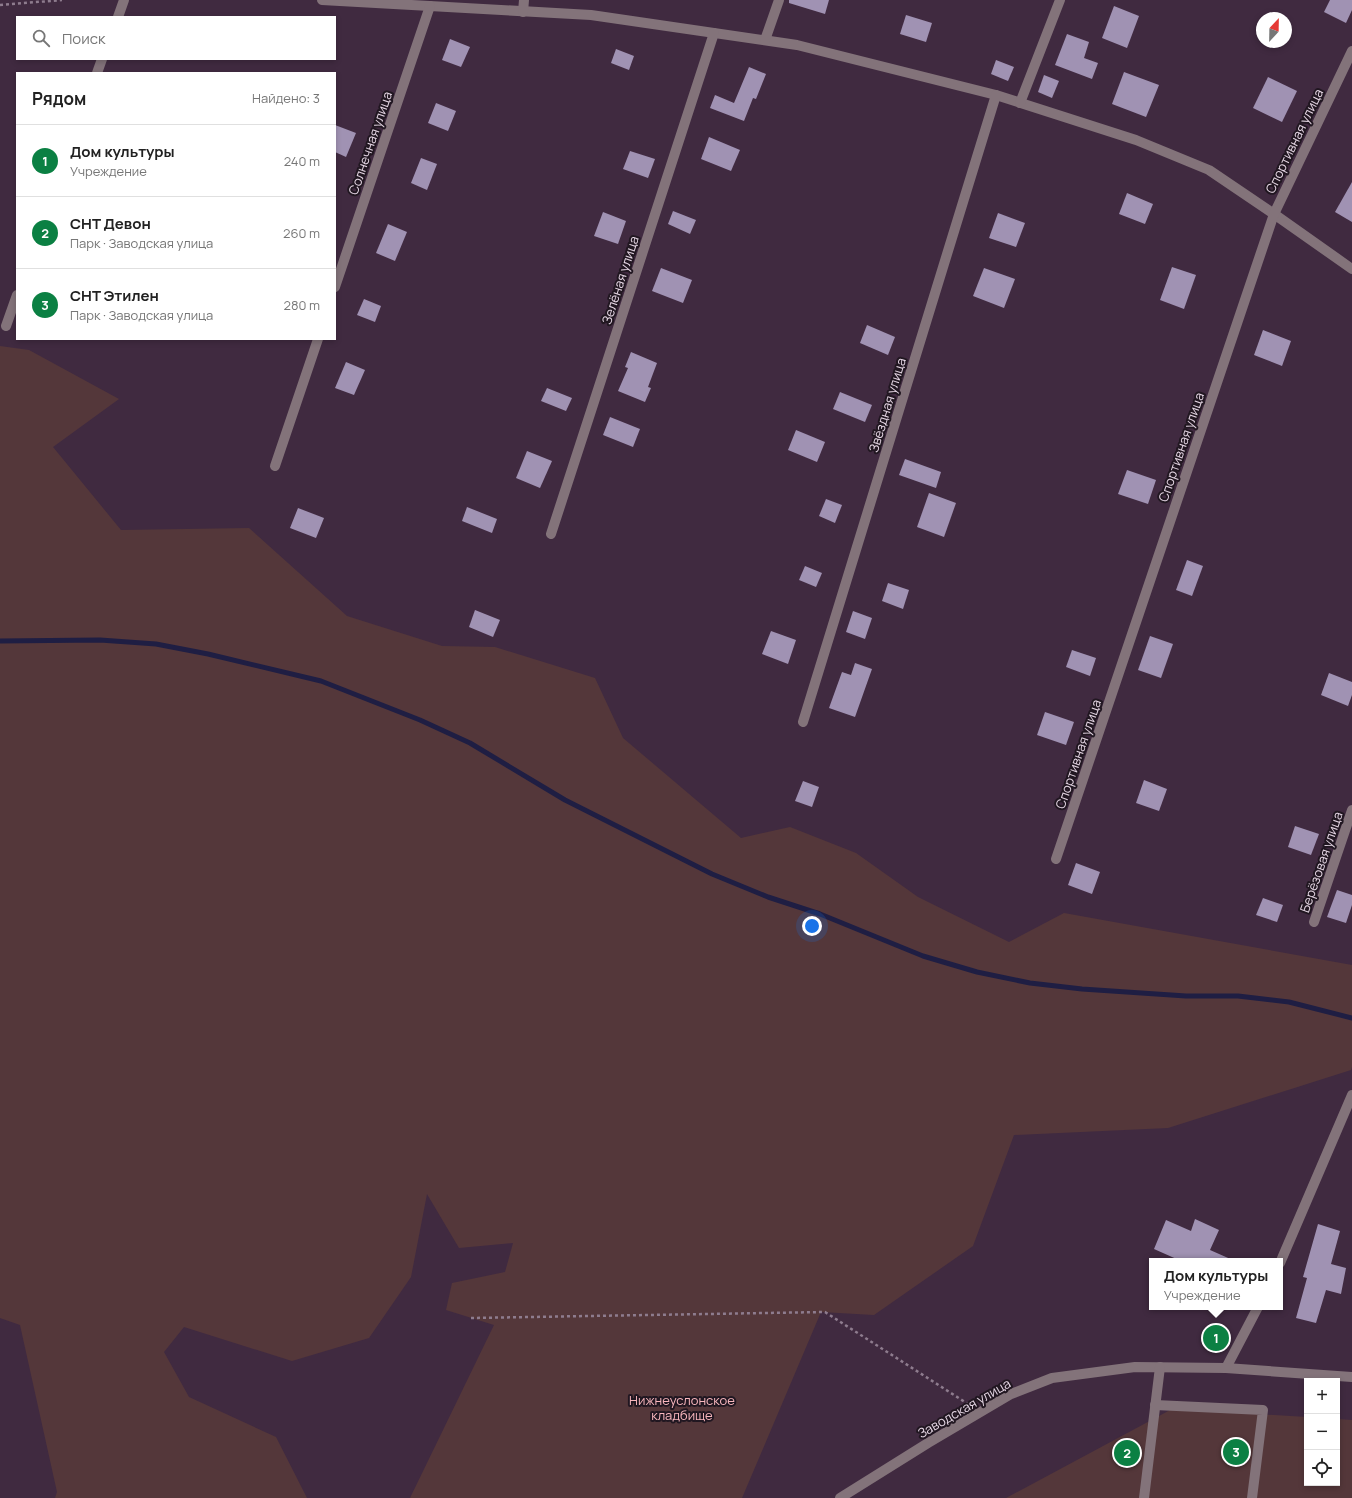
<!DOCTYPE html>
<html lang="ru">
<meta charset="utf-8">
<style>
:root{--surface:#fff;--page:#f6f6f6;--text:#222;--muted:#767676;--line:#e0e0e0;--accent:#0b8043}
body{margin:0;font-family:Manrope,sans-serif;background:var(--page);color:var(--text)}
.controls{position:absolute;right:12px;bottom:12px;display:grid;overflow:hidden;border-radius:0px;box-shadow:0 2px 6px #0003}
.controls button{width:36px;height:36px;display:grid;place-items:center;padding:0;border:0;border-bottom:1px solid var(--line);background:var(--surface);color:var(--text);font:20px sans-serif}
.compass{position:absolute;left:1256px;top:12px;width:36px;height:36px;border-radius:50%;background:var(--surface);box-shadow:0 2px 6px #0003;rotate:22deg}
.you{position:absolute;left:812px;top:926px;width:14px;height:14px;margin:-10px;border:3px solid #fff;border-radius:50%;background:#1a73e8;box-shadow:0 0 0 6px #1a73e833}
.badge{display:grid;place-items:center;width:26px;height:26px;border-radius:50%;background:var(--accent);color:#fff;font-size:13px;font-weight:700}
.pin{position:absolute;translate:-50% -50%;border:2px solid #fff;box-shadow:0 1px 4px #0006}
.popup{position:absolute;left:1149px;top:1258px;width:134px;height:52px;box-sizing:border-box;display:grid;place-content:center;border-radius:0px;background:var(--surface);filter:drop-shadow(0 1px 3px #0005);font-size:13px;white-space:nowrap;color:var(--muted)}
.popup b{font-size:15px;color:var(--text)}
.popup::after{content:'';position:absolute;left:50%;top:100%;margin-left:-8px;border:8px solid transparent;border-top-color:var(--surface)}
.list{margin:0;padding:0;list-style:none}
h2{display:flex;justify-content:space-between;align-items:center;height:52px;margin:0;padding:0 16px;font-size:17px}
h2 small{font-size:13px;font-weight:400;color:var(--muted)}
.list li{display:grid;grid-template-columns:26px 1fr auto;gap:12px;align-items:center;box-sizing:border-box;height:72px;padding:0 16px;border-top:1px solid var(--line)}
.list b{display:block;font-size:15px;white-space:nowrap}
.list p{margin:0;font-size:13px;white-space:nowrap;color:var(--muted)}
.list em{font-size:13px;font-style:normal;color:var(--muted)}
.icon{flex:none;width:22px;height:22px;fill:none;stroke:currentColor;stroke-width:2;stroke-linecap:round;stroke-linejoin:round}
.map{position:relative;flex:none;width:1352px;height:1498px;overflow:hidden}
.search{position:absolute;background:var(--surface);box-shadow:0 2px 6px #0003;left:16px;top:16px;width:320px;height:44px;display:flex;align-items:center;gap:10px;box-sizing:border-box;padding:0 14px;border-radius:0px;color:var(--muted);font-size:15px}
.panel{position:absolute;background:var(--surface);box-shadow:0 2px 6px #0003;left:16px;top:72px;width:320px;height:268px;border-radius:0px}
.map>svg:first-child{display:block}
.green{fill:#54373a}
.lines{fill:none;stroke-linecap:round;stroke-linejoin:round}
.stream{stroke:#1f1e43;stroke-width:5}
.building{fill:#a092b3}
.path{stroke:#8e7c8e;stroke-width:2.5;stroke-dasharray:3 3;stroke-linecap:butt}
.minor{stroke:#83737a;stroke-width:10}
.labels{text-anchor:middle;stroke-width:4;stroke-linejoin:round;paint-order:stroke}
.street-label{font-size:13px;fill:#e7d8e6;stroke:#211721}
.park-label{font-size:13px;fill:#f9b7be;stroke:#211721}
</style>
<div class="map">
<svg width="1352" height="1498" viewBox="0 0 1352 1498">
<rect width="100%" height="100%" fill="#402a40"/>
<g class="green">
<path d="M0,346L29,350L119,399L53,447L121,530L249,528L347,616L442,646L495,647L595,678L623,738L741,838L790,827L856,853L918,897L1009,942L1064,913L1352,965V1067L1351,1070L1168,1128L1014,1135L973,1246L874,1315L821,1312L742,1498H410L494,1325L446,1310L452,1283L505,1272L513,1243L459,1248L427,1194L411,1277L369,1338L292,1361L184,1327L164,1352L189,1397L276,1437L307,1498H55L57,1492L20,1325L0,1318Z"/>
<path d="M1172,1409L1307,1417V1483H1337V1419L1352,1420V1498H1006Z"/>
</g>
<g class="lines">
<path class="stream" d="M0,641L100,640L156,644L208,654L321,681L420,720L470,743L565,800L712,874L768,897L820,914L923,956L977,972L1030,983L1082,989L1186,996H1238L1289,1002L1352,1018"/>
</g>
<g class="building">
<path d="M789,0H829L825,14L789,3Z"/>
<path d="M1330,0H1352V10L1346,23L1324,12Z"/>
<path d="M1114,6L1139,16L1127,48L1102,38Z"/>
<path d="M906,15L932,23L926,42L900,34Z"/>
<path d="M1067,34L1089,42L1084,58L1098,63L1092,79L1055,65Z"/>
<path d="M450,39L470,47L461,67L442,60Z"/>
<path d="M616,49L634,56L629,70L611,63Z"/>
<path d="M996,60L1014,67L1008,81L991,74Z"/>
<path d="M749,67L766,74L756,99L753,98L744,121L710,108L715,95L734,103Z"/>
<path d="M1124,72L1159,85L1146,117L1112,104Z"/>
<path d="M1044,75L1059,81L1052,98L1038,92Z"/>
<path d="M1268,77L1297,91L1282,122L1253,108Z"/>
<path d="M436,103L456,111L448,131L428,123Z"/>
<path d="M335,125L356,133L346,157L335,152Z"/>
<path d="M709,137L740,150L731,171L701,159Z"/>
<path d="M630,151L655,159L648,178L623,169Z"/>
<path d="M421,158L437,164L427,190L411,183Z"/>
<path d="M1352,182V222L1335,212Z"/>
<path d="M1127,193L1153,204L1145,224L1119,214Z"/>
<path d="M673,211L696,220L690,234L668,224Z"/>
<path d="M603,212L626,221L618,244L594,236Z"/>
<path d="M998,213L1025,223L1016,247L989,238Z"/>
<path d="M388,224L407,232L395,261L376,253Z"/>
<path d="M1172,267L1196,275L1184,309L1160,300Z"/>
<path d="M661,268L692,280L683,303L652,291Z"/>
<path d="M984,268L1015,279L1004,308L973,296Z"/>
<path d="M364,299L381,306L375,322L357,315Z"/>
<path d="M867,325L895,337L888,355L860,343Z"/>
<path d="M1263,330L1291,341L1282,366L1254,355Z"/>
<path d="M631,352L657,363L648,387L651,388L645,402L618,391L628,368L625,367Z"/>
<path d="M346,362L365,370L354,395L335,388Z"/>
<path d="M547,388L572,398L566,411L541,401Z"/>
<path d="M840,392L872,405L865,422L833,409Z"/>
<path d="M610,417L640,429L633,447L603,435Z"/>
<path d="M796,430L825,442L817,462L788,450Z"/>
<path d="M527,451L552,461L540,488L516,478Z"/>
<path d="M905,459L941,472L936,488L899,475Z"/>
<path d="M1127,470L1156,480L1148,504L1118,494Z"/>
<path d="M929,493L956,503L944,537L917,527Z"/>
<path d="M826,499L842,505L835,523L819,516Z"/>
<path d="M467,507L497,519L492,533L462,521Z"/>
<path d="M298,508L324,518L316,538L290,528Z"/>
<path d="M1187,560L1203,566L1192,596L1176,590Z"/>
<path d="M805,566L822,573L816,587L799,580Z"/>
<path d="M888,583L909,590L903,609L882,601Z"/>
<path d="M475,610L500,620L493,637L469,627Z"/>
<path d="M853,611L872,618L865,639L846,632Z"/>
<path d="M771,631L796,640L788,664L762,654Z"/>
<path d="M1150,636L1173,644L1161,678L1138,670Z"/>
<path d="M1072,650L1096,658L1090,676L1066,667Z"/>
<path d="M855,663L872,669L855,717L829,708L842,672L851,675Z"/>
<path d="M1329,673L1352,682V695L1348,706L1321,695Z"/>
<path d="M1045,712L1074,722L1066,745L1037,735Z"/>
<path d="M1144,780L1167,789L1159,811L1136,803Z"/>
<path d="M803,781L819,787L812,807L795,801Z"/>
<path d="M1295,826L1319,834L1311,855L1288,847Z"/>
<path d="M1076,863L1100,872L1092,894L1068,885Z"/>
<path d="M1337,890L1352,895V905L1346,923L1327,917Z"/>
<path d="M1263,898L1283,905L1277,922L1256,915Z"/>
<path d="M1195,1219L1219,1230L1210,1250L1235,1261H1181L1154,1249L1166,1220L1191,1231Z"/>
<path d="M1318,1224L1340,1231L1331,1264L1346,1268L1341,1294L1326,1290L1316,1323L1296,1318L1307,1278L1303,1277Z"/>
</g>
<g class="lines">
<g class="path">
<path d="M0,5L62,0"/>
<path d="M471,1318L825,1312L968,1404"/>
</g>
<g class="minor">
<path d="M322,0L591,15L797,45L996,95L1136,140L1209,170L1274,214L1352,269"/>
<path d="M523,12L524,0"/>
<path d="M118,17L124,0"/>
<path d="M765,40L779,0"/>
<path d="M97,73L102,59"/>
<path d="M1020,103L1060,0"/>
<path d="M335,287L430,6"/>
<path d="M6,326L17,295"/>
<path d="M275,466L318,339"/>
<path d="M551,534L714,33"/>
<path d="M803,722L996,95"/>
<path d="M1056,859L1274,214L1352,51"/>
<path d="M1314,922L1352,810"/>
<path d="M1280,1263L1352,1095"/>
<path d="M1226,1368L1258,1307"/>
<path d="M1155,1405L1263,1410L1252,1498"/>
<path d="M840,1498L928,1443L1011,1394L1052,1378L1135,1367L1226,1368L1352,1377"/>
<path d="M1144,1498L1160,1367"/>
</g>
</g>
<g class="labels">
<g class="street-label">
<text transform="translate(1294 141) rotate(-64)" y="5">Спортивная улица</text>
<text transform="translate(370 143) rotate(-71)" y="5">Солнечная улица</text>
<text transform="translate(620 280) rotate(-72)" y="5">Зелёная улица</text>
<text transform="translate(887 405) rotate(-73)" y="5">Звёздная улица</text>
<text transform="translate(1181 447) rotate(-71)" y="5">Спортивная улица</text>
<text transform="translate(1078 754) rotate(-71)" y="5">Спортивная улица</text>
<text transform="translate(1321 862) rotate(-71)" y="5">Берёзовая улица</text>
<text transform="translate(964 1408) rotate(-30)" y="5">Заводская улица</text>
</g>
<g class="park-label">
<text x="682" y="1405">Нижнеуслонское<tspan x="682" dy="15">кладбище</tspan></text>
</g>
</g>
</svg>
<div class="controls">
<button>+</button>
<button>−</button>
<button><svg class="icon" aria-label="locate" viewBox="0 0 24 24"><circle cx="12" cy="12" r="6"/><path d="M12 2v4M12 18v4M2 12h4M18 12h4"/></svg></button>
</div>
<svg class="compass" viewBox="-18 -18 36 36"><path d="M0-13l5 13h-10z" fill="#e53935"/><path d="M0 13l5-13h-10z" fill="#767676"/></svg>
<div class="you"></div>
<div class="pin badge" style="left:1216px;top:1338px">1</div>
<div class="popup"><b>Дом культуры</b>Учреждение</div>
<div class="pin badge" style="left:1127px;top:1453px">2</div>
<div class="pin badge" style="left:1236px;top:1452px">3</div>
<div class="search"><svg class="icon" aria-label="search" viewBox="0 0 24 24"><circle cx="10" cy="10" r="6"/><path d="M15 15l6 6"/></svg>Поиск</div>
<section class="panel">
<h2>Рядом<small>Найдено: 3</small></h2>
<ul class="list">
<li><span class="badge">1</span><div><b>Дом культуры</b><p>Учреждение</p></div><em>240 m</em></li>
<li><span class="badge">2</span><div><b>СНТ Девон</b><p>Парк · Заводская улица</p></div><em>260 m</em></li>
<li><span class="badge">3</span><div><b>СНТ Этилен</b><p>Парк · Заводская улица</p></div><em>280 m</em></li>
</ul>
</section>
</div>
